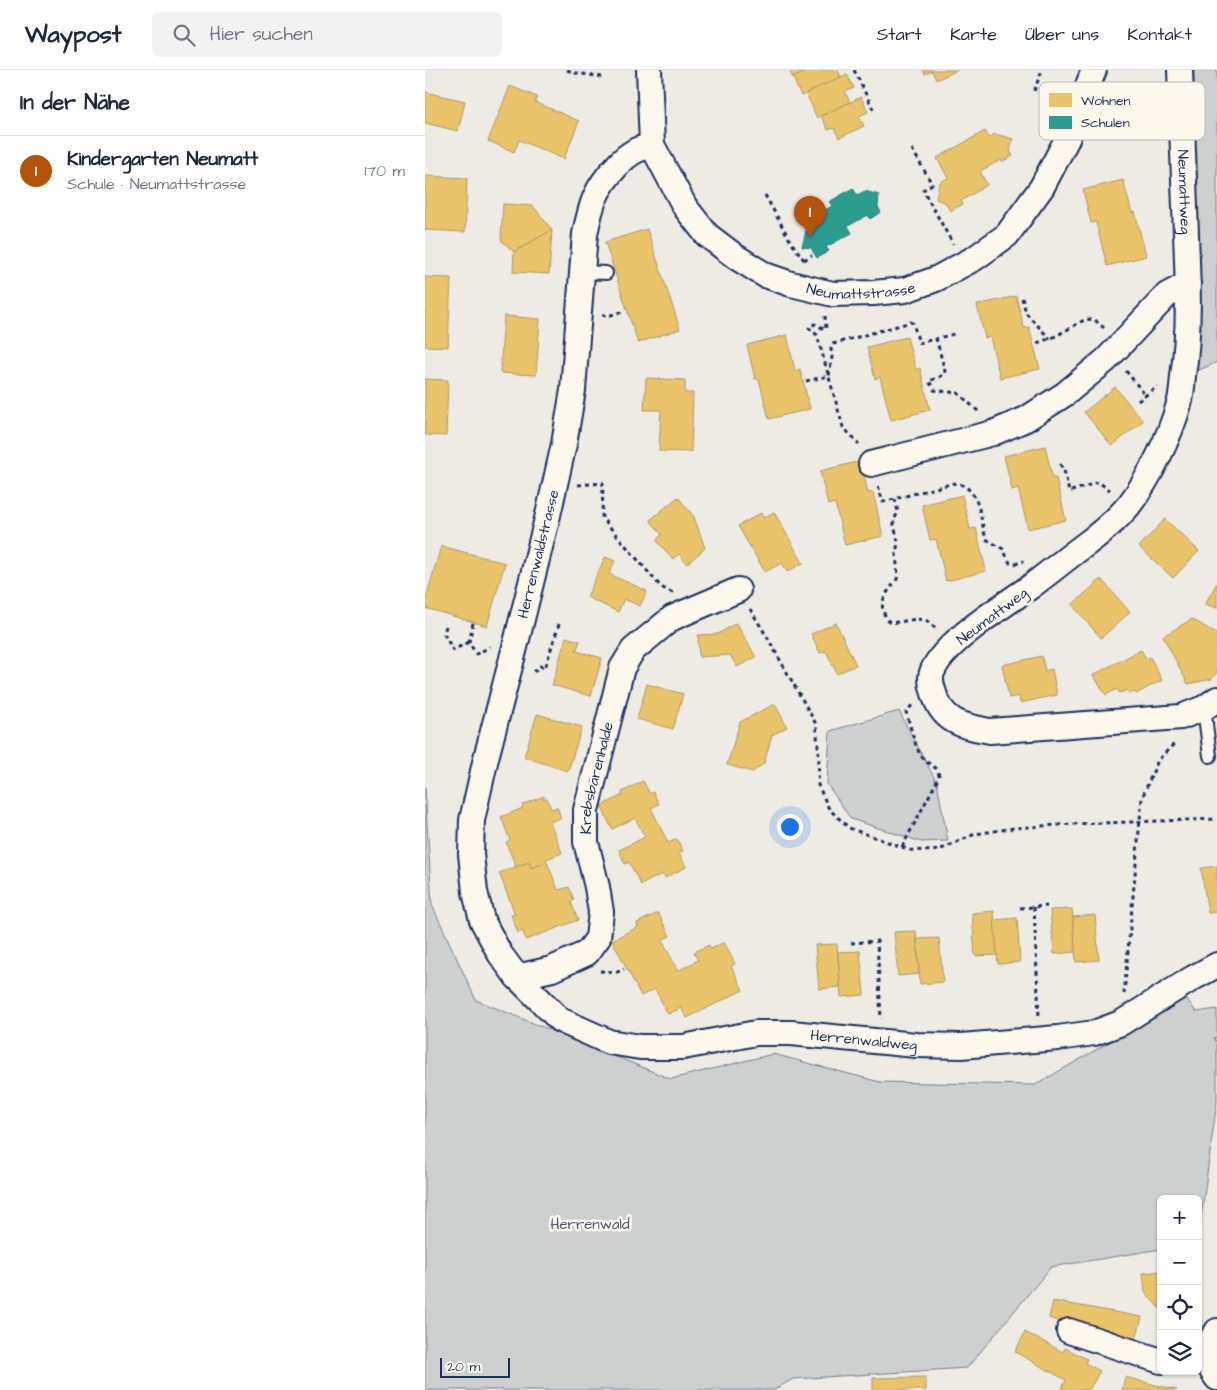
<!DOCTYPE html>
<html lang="de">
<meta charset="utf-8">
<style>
:root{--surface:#fff;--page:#f2f2f3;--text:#1f2937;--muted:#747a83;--line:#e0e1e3;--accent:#b45309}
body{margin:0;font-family:"Architects Daughter",sans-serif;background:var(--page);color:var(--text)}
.controls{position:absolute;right:15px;bottom:15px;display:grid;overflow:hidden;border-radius:8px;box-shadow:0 1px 4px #0004}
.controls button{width:45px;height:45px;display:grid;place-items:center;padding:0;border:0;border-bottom:1px solid var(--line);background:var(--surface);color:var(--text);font:25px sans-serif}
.scale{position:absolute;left:15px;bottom:12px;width:70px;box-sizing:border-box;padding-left:5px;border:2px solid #1b2f5e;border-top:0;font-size:14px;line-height:18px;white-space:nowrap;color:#1b2f5e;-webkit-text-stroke:4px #fbf7ec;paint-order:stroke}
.you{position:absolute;left:364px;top:756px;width:18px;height:18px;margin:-12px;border:4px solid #fff;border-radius:50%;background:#1a73e8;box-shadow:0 0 0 8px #1a73e833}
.badge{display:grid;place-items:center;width:32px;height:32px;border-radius:50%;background:var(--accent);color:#fff;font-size:16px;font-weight:700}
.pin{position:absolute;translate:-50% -41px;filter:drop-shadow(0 1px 2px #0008)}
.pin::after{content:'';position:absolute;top:26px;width:18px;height:15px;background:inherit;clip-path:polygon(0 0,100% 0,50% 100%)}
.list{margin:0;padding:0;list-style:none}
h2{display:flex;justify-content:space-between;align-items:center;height:65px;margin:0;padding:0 20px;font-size:21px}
h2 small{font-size:16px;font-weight:400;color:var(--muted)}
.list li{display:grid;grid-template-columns:32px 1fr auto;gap:15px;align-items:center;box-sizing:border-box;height:70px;padding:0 20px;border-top:1px solid var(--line)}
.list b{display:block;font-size:19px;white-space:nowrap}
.list p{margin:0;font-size:16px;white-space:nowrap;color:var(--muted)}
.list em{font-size:16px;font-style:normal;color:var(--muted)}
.icon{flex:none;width:28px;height:28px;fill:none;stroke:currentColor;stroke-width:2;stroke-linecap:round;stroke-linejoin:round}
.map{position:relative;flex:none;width:792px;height:1320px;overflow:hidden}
header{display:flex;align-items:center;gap:30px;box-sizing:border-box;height:70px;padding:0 25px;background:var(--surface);border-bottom:1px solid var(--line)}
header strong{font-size:24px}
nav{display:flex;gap:28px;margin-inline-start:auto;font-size:18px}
.search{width:350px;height:45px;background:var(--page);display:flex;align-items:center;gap:12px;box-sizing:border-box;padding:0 18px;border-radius:8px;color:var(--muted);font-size:19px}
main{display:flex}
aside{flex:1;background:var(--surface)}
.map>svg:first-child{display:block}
.green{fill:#cecfcf;stroke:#747f96}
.homes{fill:#e9c46a;stroke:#ab9766}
.schools{fill:#2a9d8f;stroke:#267c80}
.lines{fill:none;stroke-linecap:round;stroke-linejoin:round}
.service-casing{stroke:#1b2f5e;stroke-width:16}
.minor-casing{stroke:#1b2f5e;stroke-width:28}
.path{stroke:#1b2f5e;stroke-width:3;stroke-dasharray:4 4;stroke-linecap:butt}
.service{stroke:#fbf7ec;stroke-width:12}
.minor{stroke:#fbf7ec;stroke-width:24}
.labels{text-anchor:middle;stroke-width:5;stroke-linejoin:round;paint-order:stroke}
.street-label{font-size:15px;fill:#1b2f5e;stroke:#fbf7ec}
.park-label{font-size:15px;fill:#48577a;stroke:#fbf7ec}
.key{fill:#fbf7ec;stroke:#b8bbc1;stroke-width:1}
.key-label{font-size:14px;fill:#1b2f5e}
</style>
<header>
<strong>Waypost</strong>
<div class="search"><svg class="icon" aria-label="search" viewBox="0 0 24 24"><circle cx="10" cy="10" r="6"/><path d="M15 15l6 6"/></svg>Hier suchen</div>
<nav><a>Start</a><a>Karte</a><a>Über uns</a><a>Kontakt</a></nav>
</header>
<main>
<aside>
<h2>In der Nähe<small></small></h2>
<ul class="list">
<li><span class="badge">1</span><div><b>Kindergarten Neumatt</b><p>Schule · Neumattstrasse</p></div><em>170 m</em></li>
</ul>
</aside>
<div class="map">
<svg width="792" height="1320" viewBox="0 0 792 1320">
<rect width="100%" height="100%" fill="#eeebe4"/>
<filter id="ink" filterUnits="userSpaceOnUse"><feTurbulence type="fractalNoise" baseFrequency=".02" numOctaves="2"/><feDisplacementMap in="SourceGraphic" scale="10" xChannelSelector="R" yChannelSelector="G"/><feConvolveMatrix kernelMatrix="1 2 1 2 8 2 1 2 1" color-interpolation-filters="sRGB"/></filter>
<g filter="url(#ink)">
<g class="green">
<path d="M769,0H792V292L770,302Z"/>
<path d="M474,641L512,713L523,771L496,772L426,749L402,714L405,661Z"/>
<path d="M0,718L7,835L51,930L246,1009L348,984L455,1012L610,1015L761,928L771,942L792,939V967L789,968L792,973V1031L773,1170V1129H736V1179L626,1197L542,1298L368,1309L349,1320H0Z"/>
</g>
<g class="homes">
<path d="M364,0H385L368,8Z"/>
<path d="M385,0H413L416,7L376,26L368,8Z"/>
<path d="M498,0H533L511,10L507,1L500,4Z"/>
<path d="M422,4L429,18L420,22L425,32L392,48L381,23Z"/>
<path d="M85,16L112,27L110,32L154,51L139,89L94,70L89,82L63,71Z"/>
<path d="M0,22L40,31L33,61L0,53Z"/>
<path d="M436,27L443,42L434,46L439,56L414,68L409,58L403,60L396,46Z"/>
<path d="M560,61L564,68L570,64L588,69L585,81L588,86L577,92L576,90L555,101L562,115L536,131L538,134L525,141L521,133L511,129L514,113L523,108L512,88Z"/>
<path d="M0,106L42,108L40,162L0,160Z"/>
<path d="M698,110L707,143L710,142L721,186L682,196L671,152L666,153L658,120Z"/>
<path d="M78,134L108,136L127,160L89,182L76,170Z"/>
<path d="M222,159L255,259L213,273L180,172Z"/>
<path d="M127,160L124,204L88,202L89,182Z"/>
<path d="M0,207L26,208L23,277L0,276Z"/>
<path d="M591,226L599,258L604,257L615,299L575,308L565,267L560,268L552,235Z"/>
<path d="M79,246L115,249L111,305L75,303Z"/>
<path d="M362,265L370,301L375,299L385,339L344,349L334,309H330L322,275Z"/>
<path d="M482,267L491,300L495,298L505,340L466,350L455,307L450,309L442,277Z"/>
<path d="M221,308L260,310V323H268L266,382L234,381L236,340H219Z"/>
<path d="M0,309L23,310L21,366L0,365Z"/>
<path d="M690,317L718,351L687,376L659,342Z"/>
<path d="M620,376L628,409L631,408L641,450L603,459L593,418L587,420L579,386Z"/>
<path d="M436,391L443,423L448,422L458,466L420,475L410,433L403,435L395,401Z"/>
<path d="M537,425L545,459L551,458L561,501L521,511L511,469L505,470L497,435Z"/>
<path d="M253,427L269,447L280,478L262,494L254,484L248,489L231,470L237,465L225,450Z"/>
<path d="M349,442L378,493L362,502L357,493L340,502L313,456L336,443L338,448Z"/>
<path d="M740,449L774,481L748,508L714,477Z"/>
<path d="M16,476L80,493L62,556L0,538V532Z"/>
<path d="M180,487L190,491L184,504L222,521L215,536L199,529L193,542L162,527Z"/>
<path d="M676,509L705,542L676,568L647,535Z"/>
<path d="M792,513V538L780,534Z"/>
<path d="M767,549L792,564V602L787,609L763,614L738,566Z"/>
<path d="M311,553L331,587L312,597L305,585L274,587L273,565L293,564Z"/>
<path d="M411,553L431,595L412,604L401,581L395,583L386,564Z"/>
<path d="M141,567L155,571L151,581L177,588L166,626L127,615Z"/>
<path d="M716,580L721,589L725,587L737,610L711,624L709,622L704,624L702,620L695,623L692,619L681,625L668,605Z"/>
<path d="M617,586L620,601L627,599L632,625L595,633L594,626L584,628L577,595Z"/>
<path d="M222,614L258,624L248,659L212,649Z"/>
<path d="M350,634L362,657L347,665L339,693L328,702L302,695L315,652Z"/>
<path d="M112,644L157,657L143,701L99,687Z"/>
<path d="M218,711L225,724L228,722L234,734L226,738L243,773L252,769L258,781L254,783L261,797L240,808L237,804L216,815L204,792L200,794L194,780L220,767L210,748L187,759L176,736L198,725L197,722Z"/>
<path d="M119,726V729L122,728L126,739L132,737L136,748L125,752L137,783L121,789L122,792L106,798L104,792L91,797L81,772L85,770L76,747L98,738L97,735Z"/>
<path d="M104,792L106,798L122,792L133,820L144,817L149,830L146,832L153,850L101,870L98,861L93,863L86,845L90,844L74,803Z"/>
<path d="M792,796V842L783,843L776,798Z"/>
<path d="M647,839L651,882L629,884L625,840Z"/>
<path d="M569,841L572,885L550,886L547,843Z"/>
<path d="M233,843L245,866L237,870L253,901L273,890L269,882L284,875L286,879L299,872L310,894L306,896L318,920L262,948L256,938L243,944L230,919L216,926L187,870L213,857L212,853Z"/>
<path d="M670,845L674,890L651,892L648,847Z"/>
<path d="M592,848L595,892L573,894L569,850Z"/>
<path d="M491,861L494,904L473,906L469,862Z"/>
<path d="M514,868L518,912L495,914L492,869Z"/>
<path d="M412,874L415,917L394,919L390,875Z"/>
<path d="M435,881L439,925L416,927L413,882Z"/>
<path d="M736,1201V1237L734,1238L720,1222L718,1203Z"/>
<path d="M628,1231L717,1247L709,1277L624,1248Z"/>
<path d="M600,1262L638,1282L640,1278L662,1289L660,1293L675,1301L664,1320H640L637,1318L641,1310L590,1282Z"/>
<path d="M501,1307V1320H448V1308Z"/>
<path d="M700,1307L735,1316L734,1320H697Z"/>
<path d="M735,1316L752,1320H734Z"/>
</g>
<path class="schools" d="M428,118L432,125L440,121L454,125L453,137L456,142L445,149L443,145L423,156L427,163L401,177L404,181L392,188L386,178L377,177L381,161L389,156L385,148L407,136L404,132Z"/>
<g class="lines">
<g class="service-casing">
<g id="service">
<path d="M157,202L181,203"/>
<path d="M779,638L785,686"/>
</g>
</g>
<g class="minor-casing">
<g id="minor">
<path id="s1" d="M224,0L227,75L260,137L282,165L311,187L340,205L366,214L408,224L448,223L480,220L511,209L550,188L582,165L617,117L642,69L669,0"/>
<path id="s2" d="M755,0C757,55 759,110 761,165C763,212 765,259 758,306C757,315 757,325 754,334C745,366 725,408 704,435C690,452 671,467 653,480C637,492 621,505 605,517C578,536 521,571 508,600C505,606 506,614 508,620C516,652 537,656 565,661L756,647L779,638L792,629"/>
<path id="s3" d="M227,75C222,77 217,78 212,80C204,84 196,91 191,97C170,119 166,135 160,164L148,320L139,374L123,445L90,577L61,688L47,750L46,784L50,822L57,850L75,884L92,907L135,950L184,972L215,977H258L331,963H366L491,975L536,976L633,968L669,963L696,953L768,908L792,895"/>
<path d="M446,394L568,363L601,349L640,324L681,290L742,225L763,214"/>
<path id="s4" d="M92,907L127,899L162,883L173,868L176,842L172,817L161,772V740L197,598L208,580L247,548L313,520"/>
<path d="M644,1261L736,1291"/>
<path d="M792,1261C790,1265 786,1268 785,1272C779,1285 784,1298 792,1308"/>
</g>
</g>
<g class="path">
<path d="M142,0L151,3L177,7"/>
<path d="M429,0L450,43"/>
<path d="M609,21L617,0"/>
<path d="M487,79L507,114L498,120L528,174"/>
<path d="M340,125L366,172L379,190"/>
<path d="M379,190L387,185"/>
<path d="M597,228L601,243L625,269"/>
<path d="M177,245H186L200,241"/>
<path d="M400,246L401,259H399L390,254L385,256L384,258L392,265L418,357L434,374"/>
<path d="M511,268L520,301L519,305L504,311L509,320L533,323L554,342"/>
<path d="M612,273L631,266L661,249L670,250L679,258"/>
<path d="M701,301L721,326"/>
<path d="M381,311L404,306L407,287L406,279L408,274L486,252L488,253L494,273L529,264"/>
<path d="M713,331L733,316"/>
<path d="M635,394L639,400L644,422L673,412L685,420"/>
<path d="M153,415L178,413L177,448L236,517L248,523"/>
<path d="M453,416L458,432L529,413C555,415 555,449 561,469L578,479L585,493L590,494L599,491"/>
<path d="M470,429L473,442L469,450V455L473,472L471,484L473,506L472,509C461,525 450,533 464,552C476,554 491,546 502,551C505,553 509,557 511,559"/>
<path d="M325,539L341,565L391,654L394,687L393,715L404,739L424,758L485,780L508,781L519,778L550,764L589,758L647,754L792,749"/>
<path d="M48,553L44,572L51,584L65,577"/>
<path d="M21,556L19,564L28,580L44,572"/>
<path d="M109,602L115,596L120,598L135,551"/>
<path d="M477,777L514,707L513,700C508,695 501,693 497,687C490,678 485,654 481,642L489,633"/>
<path d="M609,837L614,947"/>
<path d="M595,838L622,836"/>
<path d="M426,873L452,871L456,949"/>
<path d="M175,901L192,902L199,899"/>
<path d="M699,924L717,728L733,690L751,672"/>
</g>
<use href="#service" class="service"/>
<use href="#minor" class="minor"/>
</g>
</g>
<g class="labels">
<g class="street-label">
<text dy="5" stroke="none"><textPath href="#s2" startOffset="122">Neumattweg</textPath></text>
<text dy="5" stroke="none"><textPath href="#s1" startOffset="350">Neumattstrasse</textPath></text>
<text transform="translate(113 484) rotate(-76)" y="5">Herrenwaldstrasse</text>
<text transform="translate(567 546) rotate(-37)" y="5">Neumattweg</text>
<text dy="5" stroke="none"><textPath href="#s4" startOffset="256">Krebsbärenhalde</textPath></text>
<text dy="5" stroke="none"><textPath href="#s3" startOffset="1256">Herrenwaldweg</textPath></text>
</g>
<g class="park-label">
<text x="165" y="1159">Herrenwald</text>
</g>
</g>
<rect x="614" y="12" width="166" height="58" rx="8" class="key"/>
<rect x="624" y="23" width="23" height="14" fill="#e9c46a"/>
<rect x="624" y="46" width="23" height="13" fill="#2a9d8f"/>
<g class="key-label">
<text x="656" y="35">Wohnen</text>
<text x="656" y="57">Schulen</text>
</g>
</svg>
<div class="controls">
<button>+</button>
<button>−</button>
<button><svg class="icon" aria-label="locate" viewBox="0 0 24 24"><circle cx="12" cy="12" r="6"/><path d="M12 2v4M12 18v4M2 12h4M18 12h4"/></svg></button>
<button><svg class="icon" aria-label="layers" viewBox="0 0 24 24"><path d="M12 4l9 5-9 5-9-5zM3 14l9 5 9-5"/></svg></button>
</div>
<div class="scale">20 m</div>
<div class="you"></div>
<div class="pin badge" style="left:385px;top:167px">1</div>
</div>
</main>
